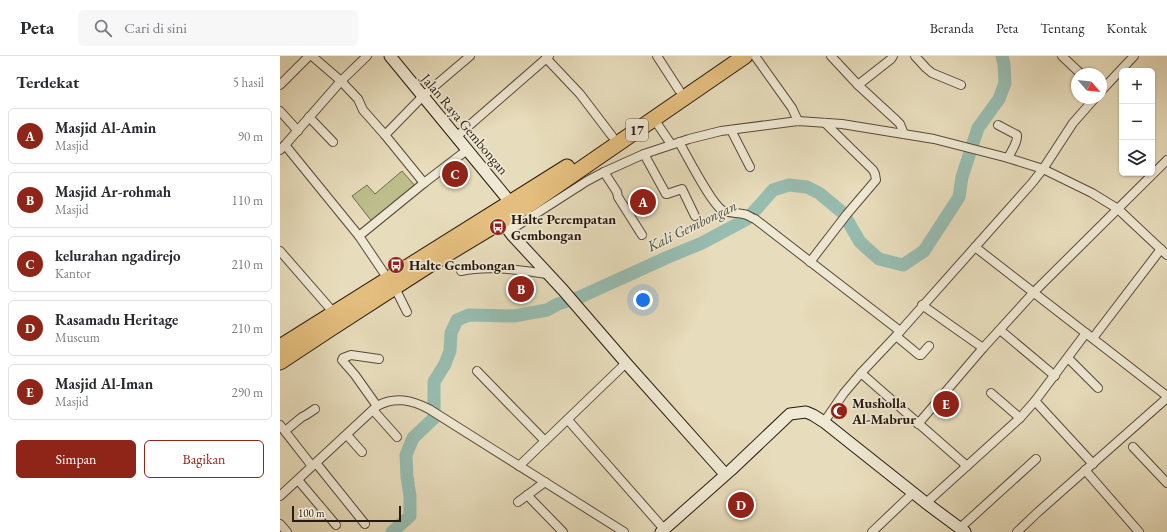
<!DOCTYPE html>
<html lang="id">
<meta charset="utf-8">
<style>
:root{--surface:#fff;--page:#f7f7f7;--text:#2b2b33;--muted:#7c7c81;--line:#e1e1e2;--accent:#8f2418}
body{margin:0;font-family:"EB Garamond",serif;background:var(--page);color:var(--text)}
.controls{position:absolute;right:12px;top:12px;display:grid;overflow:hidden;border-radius:6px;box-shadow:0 1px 3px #0004}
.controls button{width:36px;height:36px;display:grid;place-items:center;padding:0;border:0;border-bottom:1px solid var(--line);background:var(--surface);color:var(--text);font:20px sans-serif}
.compass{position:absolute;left:791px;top:12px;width:36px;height:36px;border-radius:50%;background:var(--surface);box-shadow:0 1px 3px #0004;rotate:118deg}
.scale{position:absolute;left:12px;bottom:10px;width:109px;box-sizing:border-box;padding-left:4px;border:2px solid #26190f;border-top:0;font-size:11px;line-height:14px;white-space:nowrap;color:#26190f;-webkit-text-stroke:3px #efe8d3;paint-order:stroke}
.you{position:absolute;left:363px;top:244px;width:14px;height:14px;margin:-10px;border:3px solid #fff;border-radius:50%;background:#1a73e8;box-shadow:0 0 0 6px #1a73e833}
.badge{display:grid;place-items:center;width:26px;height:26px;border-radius:50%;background:var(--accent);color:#fff;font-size:13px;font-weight:700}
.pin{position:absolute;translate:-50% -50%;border:2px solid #fff;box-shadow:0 1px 4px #0006}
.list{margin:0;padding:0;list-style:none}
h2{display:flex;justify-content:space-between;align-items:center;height:52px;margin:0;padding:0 16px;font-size:17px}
h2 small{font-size:13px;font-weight:400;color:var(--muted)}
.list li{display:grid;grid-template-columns:26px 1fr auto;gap:12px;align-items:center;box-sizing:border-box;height:56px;margin:0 8px 8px;padding:0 8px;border:1px solid var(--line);border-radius:6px}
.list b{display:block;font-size:15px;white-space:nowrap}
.list p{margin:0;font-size:13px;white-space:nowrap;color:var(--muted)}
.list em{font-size:13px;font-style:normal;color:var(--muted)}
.actions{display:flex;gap:8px;padding:12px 16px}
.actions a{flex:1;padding:9px 0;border:1px solid var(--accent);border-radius:6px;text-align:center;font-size:14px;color:var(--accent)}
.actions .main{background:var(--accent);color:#fff}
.icon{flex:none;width:22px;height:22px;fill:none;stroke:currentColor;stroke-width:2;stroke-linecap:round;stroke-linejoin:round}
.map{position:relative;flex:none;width:887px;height:476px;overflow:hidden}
header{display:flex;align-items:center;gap:24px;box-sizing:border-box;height:56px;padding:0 20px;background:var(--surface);border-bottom:1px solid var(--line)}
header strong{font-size:19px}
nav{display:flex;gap:22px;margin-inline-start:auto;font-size:14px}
.search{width:280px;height:36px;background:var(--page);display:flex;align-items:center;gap:10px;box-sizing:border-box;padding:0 14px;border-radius:6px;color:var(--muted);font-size:15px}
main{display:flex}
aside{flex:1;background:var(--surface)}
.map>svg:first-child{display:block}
.green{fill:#bdbe8b;stroke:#726c4d}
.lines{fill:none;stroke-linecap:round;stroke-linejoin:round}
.river{stroke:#97bcb0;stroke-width:13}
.street-casing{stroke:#564a3a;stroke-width:10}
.secondary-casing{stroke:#26190f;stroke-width:13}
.highway-casing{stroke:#26190f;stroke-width:17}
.street{stroke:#efe8d3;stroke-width:8}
.secondary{stroke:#efe8d3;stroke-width:11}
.highway{stroke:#e4be7e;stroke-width:15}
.labels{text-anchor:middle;stroke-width:3.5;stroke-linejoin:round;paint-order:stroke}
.shield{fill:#efe8d3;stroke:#62574a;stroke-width:1}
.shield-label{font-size:13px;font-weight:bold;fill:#26190f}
.street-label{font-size:14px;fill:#26190f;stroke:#efe8d3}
.poi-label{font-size:14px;font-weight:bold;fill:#26190f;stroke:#efe8d3;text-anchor:start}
.water-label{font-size:15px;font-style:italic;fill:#4e5247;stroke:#efe8d3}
</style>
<header>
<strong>Peta</strong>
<div class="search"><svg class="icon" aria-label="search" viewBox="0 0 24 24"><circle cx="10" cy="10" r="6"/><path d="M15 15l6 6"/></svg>Cari di sini</div>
<nav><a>Beranda</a><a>Peta</a><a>Tentang</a><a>Kontak</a></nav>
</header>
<main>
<aside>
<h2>Terdekat<small>5 hasil</small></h2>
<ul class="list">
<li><span class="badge">A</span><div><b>Masjid Al-Amin</b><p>Masjid</p></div><em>90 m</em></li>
<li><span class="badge">B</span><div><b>Masjid Ar-rohmah</b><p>Masjid</p></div><em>110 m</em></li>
<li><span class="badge">C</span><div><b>kelurahan ngadirejo</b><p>Kantor</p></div><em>210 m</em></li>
<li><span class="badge">D</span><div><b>Rasamadu Heritage</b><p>Museum</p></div><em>210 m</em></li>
<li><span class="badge">E</span><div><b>Masjid Al-Iman</b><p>Masjid</p></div><em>290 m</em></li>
</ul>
<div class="actions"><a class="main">Simpan</a><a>Bagikan</a></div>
</aside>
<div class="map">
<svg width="887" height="476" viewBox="0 0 887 476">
<rect width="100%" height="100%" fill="#e7dcbb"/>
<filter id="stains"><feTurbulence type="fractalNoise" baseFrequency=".005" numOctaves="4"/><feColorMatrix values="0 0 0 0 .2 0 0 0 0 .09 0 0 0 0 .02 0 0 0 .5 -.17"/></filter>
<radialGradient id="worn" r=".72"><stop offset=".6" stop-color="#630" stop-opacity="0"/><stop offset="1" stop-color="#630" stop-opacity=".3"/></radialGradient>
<path class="green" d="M122,115L137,132L93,167L72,140L87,129L95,138Z"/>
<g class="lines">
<path class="river" d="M112,476L130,460V440L127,421L126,399L133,382L154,362V326L165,308L170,295L171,277L177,264L189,259L234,260L267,254L278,248L300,241L388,201L422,187L467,163L479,150L493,134L509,129L527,131L539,137L563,157L580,186L599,203L623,209L644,195L679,141L682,121L698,72L719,43L725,27L724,8L722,0"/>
<g class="street-casing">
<g id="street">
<path d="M32,0L61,25L78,43L83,54L105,79L143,40L190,0"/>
<path d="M377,0L399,34"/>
<path d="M475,0L512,52L518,65"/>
<path d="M551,0L578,29L616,64L620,68L624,78"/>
<path d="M635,0L646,12L652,17L681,29"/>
<path d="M782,0L801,18"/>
<path d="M266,2L300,38L332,80"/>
<path d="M0,29L29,0"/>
<path d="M578,29L611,3L613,0"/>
<path d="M821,35L854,0"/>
<path d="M0,55L18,75"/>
<path d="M29,61L53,86"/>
<path d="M374,63L391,88"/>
<path d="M718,69L737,79C738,87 731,95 728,102"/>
<path d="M451,74L470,111"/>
<path d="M105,79L144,127L79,180L108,223"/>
<path d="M176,81L269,0"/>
<path d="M399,86C407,100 431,147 442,154C450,158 459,156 467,159C469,160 472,162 475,163L620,275"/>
<path d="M5,89L79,180"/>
<path d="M0,94L5,89L61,25L87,0"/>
<path d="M364,98L386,138H387L402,133L415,160"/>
<path d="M324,116L337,136L338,141L362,179"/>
<path d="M144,127L187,94"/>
<path d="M229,175L307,125L324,116L364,98L409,83L441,75L518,65L562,68L654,83L728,102L763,113L812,137L838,153L887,199"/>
<path d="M695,191L887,340"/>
<path d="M0,195L54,257"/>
<path d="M530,206L567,158L596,124L595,118L593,114L545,67"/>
<path d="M181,215C209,209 239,214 267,218"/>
<path d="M115,232L127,256"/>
<path d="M642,249L703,292"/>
<path d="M720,274L775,320"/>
<path d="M616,280L639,299H641L649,290"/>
<path d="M813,282L881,193"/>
<path d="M788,302L818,332"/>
<path d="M197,315L265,385"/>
<path d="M581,317L687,410"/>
<path d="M711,337L740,362"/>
<path d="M755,345L813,408"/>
<path d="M97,350L75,319L62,304L63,302L71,299L99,303"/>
<path d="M93,354L117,381"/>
<path d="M288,364L384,473"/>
<path d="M544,366L564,337L581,317L616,280L752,127L763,113L793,67L815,42"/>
<path d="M638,368L703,292L754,236L887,104"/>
<path d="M0,369L32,410"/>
<path d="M5,375L22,361L26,359L35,353"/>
<path d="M67,379L82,396"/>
<path d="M853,391L887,427"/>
<path d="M36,407L85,468"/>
<path d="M239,410L346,307"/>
<path d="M805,414L859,476"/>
<path d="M18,424L56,469"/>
<path d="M247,439L283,476"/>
<path d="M0,440L97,350C115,340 132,344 149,353L344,476"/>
<path d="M238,446L265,426"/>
<path d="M646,447L740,362L755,345L806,277"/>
<path d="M0,468L7,476"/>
<path d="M680,472L756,403"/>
<path d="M592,476L633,437"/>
<path d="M737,476L758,456L887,342"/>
</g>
</g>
<g class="secondary-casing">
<g id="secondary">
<path d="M110,0L230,146L234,153"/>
<path d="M217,159L232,179L283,234L346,307L445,418"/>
<path d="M381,476L451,414L510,358L526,356L533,359L544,366L646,447L685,476"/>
</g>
</g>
<g class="highway-casing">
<g id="highway">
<path d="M0,291L287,111"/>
<path d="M0,306L50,273L152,207L250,148L465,0"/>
</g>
</g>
<use href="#street" class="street"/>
<use href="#secondary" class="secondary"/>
<use href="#highway" class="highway"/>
</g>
<defs>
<g id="bus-disc" transform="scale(0.9)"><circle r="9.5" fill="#8f2418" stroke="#efe8d3"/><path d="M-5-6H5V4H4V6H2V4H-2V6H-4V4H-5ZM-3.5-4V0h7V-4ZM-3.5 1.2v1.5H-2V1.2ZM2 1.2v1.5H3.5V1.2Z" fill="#fff"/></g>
<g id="mosque-disc" transform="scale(0.9)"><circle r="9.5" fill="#8f2418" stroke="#efe8d3"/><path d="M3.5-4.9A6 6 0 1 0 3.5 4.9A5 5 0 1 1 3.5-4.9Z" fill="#fff"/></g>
</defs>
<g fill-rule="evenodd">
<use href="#bus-disc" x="218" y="171"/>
<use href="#bus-disc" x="116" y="209"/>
<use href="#mosque-disc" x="559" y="355"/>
</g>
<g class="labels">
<rect class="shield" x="346" y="63" width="22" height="22" rx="3"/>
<g class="shield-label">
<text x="357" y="79">17</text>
</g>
<g class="street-label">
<text transform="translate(185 68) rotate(50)" y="5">Jalan Raya Gembongan</text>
</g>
<g class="poi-label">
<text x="231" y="168">Halte Perempatan<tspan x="231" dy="16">Gembongan</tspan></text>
<text x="129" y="214">Halte Gembongan</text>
<text x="572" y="352">Musholla<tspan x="572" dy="16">Al-Mabrur</tspan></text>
</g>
<g class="water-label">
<text transform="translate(412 170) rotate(-26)" y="5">Kali Gembongan</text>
</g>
</g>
<rect width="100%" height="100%" filter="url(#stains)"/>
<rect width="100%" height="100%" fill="url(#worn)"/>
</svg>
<div class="controls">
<button>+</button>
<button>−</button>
<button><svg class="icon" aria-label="layers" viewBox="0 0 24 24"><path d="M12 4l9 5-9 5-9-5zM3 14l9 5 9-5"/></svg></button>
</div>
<svg class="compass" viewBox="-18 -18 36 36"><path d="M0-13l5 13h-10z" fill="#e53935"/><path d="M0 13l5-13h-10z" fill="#7c7c81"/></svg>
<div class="scale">100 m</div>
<div class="you"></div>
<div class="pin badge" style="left:363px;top:146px">A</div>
<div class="pin badge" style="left:241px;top:233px">B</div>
<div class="pin badge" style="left:175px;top:118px">C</div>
<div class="pin badge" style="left:461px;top:449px">D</div>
<div class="pin badge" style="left:666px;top:348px">E</div>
</div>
</main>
